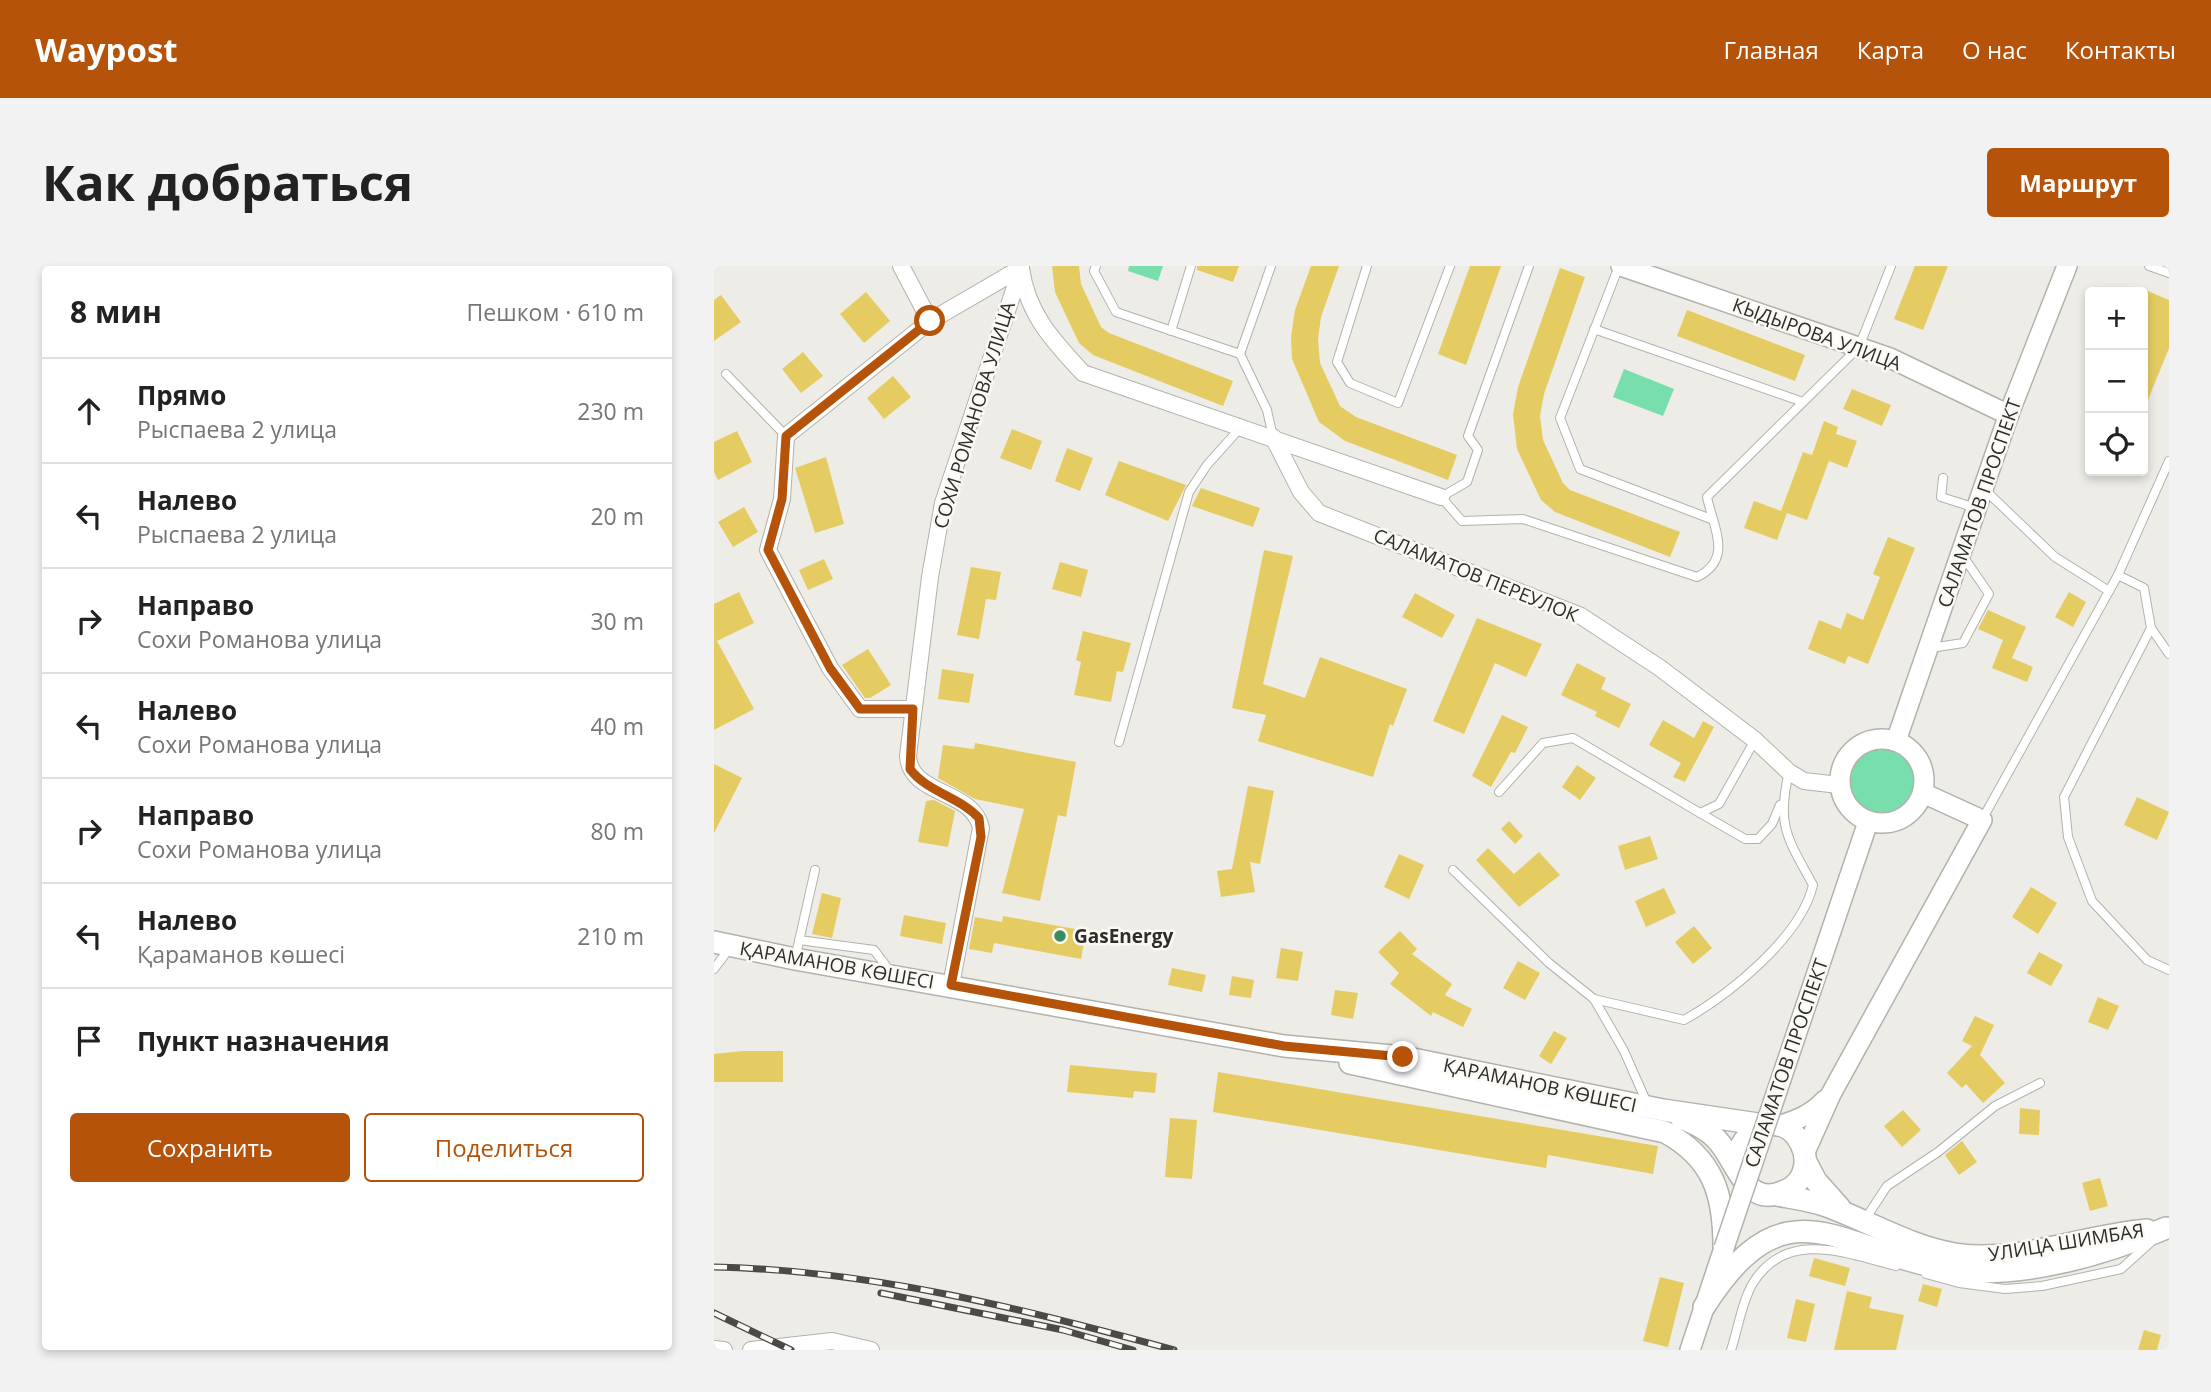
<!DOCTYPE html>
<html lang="ru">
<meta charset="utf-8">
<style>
:root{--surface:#fff;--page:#f2f2f2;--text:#222;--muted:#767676;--line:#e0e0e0;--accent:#b45309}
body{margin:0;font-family:"Open Sans",sans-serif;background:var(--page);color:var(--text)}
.controls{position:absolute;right:21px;top:21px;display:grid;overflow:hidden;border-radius:7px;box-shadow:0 4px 10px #0003}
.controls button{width:63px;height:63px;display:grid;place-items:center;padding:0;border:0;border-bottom:2px solid var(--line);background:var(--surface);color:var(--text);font:35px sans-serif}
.stop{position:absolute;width:21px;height:21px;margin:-16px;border:5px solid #b45309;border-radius:50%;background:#fff}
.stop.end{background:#b45309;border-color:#fff;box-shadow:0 2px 7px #0008}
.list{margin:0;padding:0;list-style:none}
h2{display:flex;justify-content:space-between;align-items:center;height:91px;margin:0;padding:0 28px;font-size:30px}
h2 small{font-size:23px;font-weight:400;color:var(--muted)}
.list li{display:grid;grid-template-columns:46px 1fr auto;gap:21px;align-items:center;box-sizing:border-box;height:105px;padding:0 28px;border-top:2px solid var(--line)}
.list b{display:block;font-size:26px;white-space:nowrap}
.list p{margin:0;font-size:23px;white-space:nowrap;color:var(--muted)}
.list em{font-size:23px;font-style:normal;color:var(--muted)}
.actions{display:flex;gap:14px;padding:21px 28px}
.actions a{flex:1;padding:16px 0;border:2px solid var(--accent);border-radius:7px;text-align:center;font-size:24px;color:var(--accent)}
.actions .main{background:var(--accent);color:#fff}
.icon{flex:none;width:38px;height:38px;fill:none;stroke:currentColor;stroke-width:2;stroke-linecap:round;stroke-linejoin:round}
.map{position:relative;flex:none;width:1455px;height:1084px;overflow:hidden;border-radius:7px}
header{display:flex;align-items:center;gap:42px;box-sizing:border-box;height:98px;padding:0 35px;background:var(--accent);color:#fff}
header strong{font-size:33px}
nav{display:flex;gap:38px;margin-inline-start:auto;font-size:24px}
.intro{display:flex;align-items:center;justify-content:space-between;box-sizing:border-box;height:168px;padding:0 42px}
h1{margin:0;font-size:49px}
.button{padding:18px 32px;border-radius:7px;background:var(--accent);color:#fff;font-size:24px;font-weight:700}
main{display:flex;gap:42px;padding:0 42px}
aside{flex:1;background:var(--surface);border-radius:7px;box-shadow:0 4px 10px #0003}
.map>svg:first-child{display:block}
.green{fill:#77deac}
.building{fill:#e4cc63}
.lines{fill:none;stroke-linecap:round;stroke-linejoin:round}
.service-casing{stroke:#b2b1ab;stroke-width:10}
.minor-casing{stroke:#b2b1ab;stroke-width:18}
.tertiary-casing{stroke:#b2b1ab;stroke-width:22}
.secondary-casing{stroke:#b2b1ab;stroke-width:24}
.service{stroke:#fff;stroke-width:8}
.minor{stroke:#fff;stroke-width:16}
.tertiary{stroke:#fff;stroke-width:19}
.secondary{stroke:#fff;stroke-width:21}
.rail-casing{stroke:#4b4a47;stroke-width:7}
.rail{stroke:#fbf9f3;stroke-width:4.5;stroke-dasharray:13;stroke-linecap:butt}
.tertiary-bridge-casing{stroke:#b2b1ab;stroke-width:22;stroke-linecap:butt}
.tertiary-bridge{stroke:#fff;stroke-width:19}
.route{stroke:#b45309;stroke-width:9}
.poi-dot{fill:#3c8c5d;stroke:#fbf9f3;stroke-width:2.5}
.labels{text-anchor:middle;stroke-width:5;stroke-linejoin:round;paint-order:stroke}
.street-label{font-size:19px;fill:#2d2d2a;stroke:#fbf9f3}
.poi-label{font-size:19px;font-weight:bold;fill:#2d2d2a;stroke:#fbf9f3;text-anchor:start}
</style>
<header>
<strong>Waypost</strong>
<nav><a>Главная</a><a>Карта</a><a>О нас</a><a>Контакты</a></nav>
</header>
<div class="intro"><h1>Как добраться</h1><a class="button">Маршрут</a></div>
<main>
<aside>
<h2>8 мин<small>Пешком · 610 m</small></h2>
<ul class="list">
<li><svg class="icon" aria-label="ahead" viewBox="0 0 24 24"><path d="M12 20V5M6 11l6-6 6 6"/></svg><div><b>Прямо</b><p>Рыспаева 2 улица</p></div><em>230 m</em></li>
<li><svg class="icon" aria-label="left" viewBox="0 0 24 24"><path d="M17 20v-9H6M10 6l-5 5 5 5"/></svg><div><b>Налево</b><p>Рыспаева 2 улица</p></div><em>20 m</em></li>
<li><svg class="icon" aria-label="right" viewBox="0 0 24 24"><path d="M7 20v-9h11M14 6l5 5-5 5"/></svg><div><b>Направо</b><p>Сохи Романова улица</p></div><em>30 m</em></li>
<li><svg class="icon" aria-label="left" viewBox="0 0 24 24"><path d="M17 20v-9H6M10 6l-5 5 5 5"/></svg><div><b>Налево</b><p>Сохи Романова улица</p></div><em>40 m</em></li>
<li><svg class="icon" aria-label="right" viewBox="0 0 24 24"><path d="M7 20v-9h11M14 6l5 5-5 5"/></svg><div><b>Направо</b><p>Сохи Романова улица</p></div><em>80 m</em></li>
<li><svg class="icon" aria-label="left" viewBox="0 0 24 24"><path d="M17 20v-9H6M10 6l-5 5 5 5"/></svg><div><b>Налево</b><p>Қараманов көшесі</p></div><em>210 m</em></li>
<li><svg class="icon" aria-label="arrive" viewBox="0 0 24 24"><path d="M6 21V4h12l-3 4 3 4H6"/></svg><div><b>Пункт назначения</b></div></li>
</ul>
<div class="actions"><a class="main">Сохранить</a><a>Поделиться</a></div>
</aside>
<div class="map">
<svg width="1455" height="1084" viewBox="0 0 1455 1084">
<rect width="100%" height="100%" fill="#eeece6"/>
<g class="green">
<path d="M415,0H449L444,15L414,5Z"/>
<path d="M910,103L960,123L949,150L899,131Z"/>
<circle cx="1168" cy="515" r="32"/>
</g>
<g class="building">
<path d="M338,0H365L367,18L387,61L395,67L519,115L509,140L379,89L365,77L341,26Z"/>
<path d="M483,0H525L519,16L483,4Z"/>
<path d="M597,0H625L607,51L604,73L606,97L626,140L642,151L743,189L734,214L631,175L605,156L578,93L577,71L581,44Z"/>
<path d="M756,0H787L752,99L724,88Z"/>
<path d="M1201,0H1234L1209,64L1180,53Z"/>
<path d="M846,2L871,11L830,128L826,150L829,174L849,217L856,224L966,266L956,291L841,246L827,234L803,183L799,148L804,121Z"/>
<path d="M1429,23L1455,34V82L1429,146Z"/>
<path d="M152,26L176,55L150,77L126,48Z"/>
<path d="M7,29L27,56L0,75V34Z"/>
<path d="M973,44L1091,89L1081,115L963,70Z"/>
<path d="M89,86L109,110L87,127L68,103Z"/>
<path d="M179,110L197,131L170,153L153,132Z"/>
<path d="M1138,123L1177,139L1168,160L1129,143Z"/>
<path d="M1110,155L1124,161L1122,168L1143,175L1133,202L1115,195L1093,254L1067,245L1089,186L1098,189Z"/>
<path d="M298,163L328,175L317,204L286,192Z"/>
<path d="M23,165L38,196L4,214L0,206V176Z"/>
<path d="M353,182L379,192L366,225L341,215Z"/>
<path d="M112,191L130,258L101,267L81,202Z"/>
<path d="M405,195L472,219L454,255L391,229Z"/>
<path d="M487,222L546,242L539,261L478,240Z"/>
<path d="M1040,235L1073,247L1063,274L1030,262Z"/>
<path d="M30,241L44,266L19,281L4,256Z"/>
<path d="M1174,271L1201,282L1154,398L1134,390L1131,398L1094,383L1105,354L1127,363L1133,347L1149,354L1166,311L1159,308Z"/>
<path d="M550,284L579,290L549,418L591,432L606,391L693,423L679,460L676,458L659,511L544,475L552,449L518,442Z"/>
<path d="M110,293L119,313L94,324L85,304Z"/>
<path d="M346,296L374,304L367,331L338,323Z"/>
<path d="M257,301L287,306L282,334L272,333L265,373L243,369Z"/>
<path d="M25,326L40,357L3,375L40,443L0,464V338Z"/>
<path d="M1355,326L1372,336L1359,361L1341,351Z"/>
<path d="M701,327L741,349L728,372L688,351Z"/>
<path d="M1274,344L1312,361L1298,392L1319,401L1313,416L1278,402L1289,374L1264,363Z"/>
<path d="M763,352L828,378L812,411L781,397L750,468L719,455Z"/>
<path d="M369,365L417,377L409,406L403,405L397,436L360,429L367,396L362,394Z"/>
<path d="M154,383L177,419L156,432H151L128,399Z"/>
<path d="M863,397L892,412L887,423L917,438L905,462L881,450L883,446L847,429Z"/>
<path d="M228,403L260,408L255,437L224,433Z"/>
<path d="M788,449L814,461L801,487L797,486L777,521L758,510Z"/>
<path d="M949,454L980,472L989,455L1000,461L971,516L959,511L967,497L935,479Z"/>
<path d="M261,477L362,496L352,551L344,549L326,635L288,627L310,543L261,533L224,512L229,479L260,483Z"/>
<path d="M0,498L28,512L0,567Z"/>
<path d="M863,499L882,512L866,534L848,521Z"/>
<path d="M534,520L560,525L546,598L536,596L541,626L507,631L503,605L518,603Z"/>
<path d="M1423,531L1455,546L1443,574L1410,559Z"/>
<path d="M220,534L241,545L234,581L204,576L212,535Z"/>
<path d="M795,555L809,570L801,578L787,563Z"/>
<path d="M936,570L944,593L911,604L904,580Z"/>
<path d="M774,582L800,608L825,586L846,609L805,641L762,594Z"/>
<path d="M685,588L710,599L695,633L670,621Z"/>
<path d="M1317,621L1343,637L1324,668L1298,651Z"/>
<path d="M950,622L962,647L932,661L921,635Z"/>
<path d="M108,627L127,632L118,672L98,668Z"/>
<path d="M190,649L232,657L228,678L186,670Z"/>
<path d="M289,650L372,665L367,693L280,677L278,687L255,683L261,651L288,656Z"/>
<path d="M980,660L998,682L979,698L961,676Z"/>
<path d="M686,665L703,683L698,688L738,718L731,729L758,743L749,761L719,746L717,750L676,718L685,707L664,686Z"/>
<path d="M567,682L589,686L584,715L562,712Z"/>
<path d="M1325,686L1349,699L1337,720L1313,707Z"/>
<path d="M804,695L826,707L811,734L789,722Z"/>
<path d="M458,702L492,709L488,726L454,719Z"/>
<path d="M518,710L540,714L537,732L515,729Z"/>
<path d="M621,724L644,727L639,753L617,749Z"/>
<path d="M1384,731L1405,740L1394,764L1374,756Z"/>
<path d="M1261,750L1280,759L1266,789L1291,817L1269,837L1252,818L1248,822L1233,807L1258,780L1248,775Z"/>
<path d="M840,765L853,772L837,798L825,790Z"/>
<path d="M29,785H69V816H0V788Z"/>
<path d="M356,799L443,807L441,827L420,825L419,832L353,826Z"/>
<path d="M504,806L944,880L939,908L834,889L832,902L499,846Z"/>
<path d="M1306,842L1326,844L1325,869L1305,868Z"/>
<path d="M1189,844L1207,864L1188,881L1170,860Z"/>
<path d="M456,852L483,854L478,913L451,911Z"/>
<path d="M1248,875L1263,896L1245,909L1231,889Z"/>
<path d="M1386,912L1394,940L1376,945L1368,917Z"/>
<path d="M1100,992L1136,1002L1131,1020L1095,1010Z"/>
<path d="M946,1011L970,1017L954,1081L929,1075Z"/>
<path d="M1209,1018L1228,1023L1223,1041L1204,1035Z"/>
<path d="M1133,1025L1158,1031L1155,1042L1190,1049L1182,1084H1120Z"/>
<path d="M1082,1033L1101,1038L1092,1076L1073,1072Z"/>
<path d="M1430,1064L1447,1069L1443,1084H1424Z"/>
</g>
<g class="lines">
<g class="service-casing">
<g id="service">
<path d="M382,0L380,5L402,46L526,88L553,144L559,171"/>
<path d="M653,0L623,96L636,117L684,137L736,0"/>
<path d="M815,0L754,170L764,184L753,216L727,231L748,255L809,253L983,311C1020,293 999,261 993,231L1145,81L1177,0"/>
<path d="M905,0L846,152L866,203L997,253"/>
<path d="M1435,0L1455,7"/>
<path d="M880,63L1089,136"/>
<path d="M457,65L477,0"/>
<path d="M526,88L557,0"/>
<path d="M12,108L72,170"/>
<path d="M1229,212L1227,231L1262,242"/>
<path d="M1270,223L1341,291L1395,325"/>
<path d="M1404,309L1430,322L1437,362L1350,531L1354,571L1378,635L1433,694L1455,704"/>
<path d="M1437,362L1455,388"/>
<path d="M1217,382L1249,377L1275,328L1249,290"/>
<path d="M405,476L475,226L493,199L527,161"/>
<path d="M785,526L829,477L859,472L986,547L1005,538L1041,474"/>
<path d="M986,547L1031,573H1044L1058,558L1066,539"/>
<path d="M1269,552L1404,309L1455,195"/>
<path d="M739,604L835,697L880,733L910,785L933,837"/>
<path d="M85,674L160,684L176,705"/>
<path d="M81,693L101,604"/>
<path d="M0,703L15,683"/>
<path d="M880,733L970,754C1015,729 1087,671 1099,619C1074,573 1062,560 1075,506"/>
<path d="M1150,955L1173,920L1224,886L1281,840L1326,817"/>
<path d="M1212,1008L1245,1017L1291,1023L1328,1020L1407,1003L1437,976"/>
<path d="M1017,1084C1024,1063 1028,1035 1039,1017C1073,962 1134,988 1182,1000"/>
</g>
</g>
<g class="minor-casing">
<g id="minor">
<path d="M187,0L216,55"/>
<path d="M559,171L587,226L605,247L867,350L946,402L1041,474L1075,506L1090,515L1125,519"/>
<path d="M199,443H146L116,402L54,284L68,233L72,170L216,55L307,2C313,47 338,74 369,107L727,231"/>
<path d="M237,719L267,562C259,523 196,530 194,490L216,311L229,237L306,6"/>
<path d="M0,1083L10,1084"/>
<path d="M37,1084L118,1075L157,1084"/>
</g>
</g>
<g class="tertiary-casing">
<g id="tertiary">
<path d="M907,0L1176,92L1295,149"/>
<circle cx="1168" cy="515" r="42"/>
<path d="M1182,475L1296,145L1353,0"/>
<path d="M1135,612L1154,556"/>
<path d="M1064,860C1083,854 1097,849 1111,834"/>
<path d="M1091,886L1117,828L1268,554L1209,527"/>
<path d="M976,1084L1010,982"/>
</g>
</g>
<g class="secondary-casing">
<g id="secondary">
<path d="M0,676L81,693L570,780L689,791L949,844L1051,859"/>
<path d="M636,797L951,866C999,892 1010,928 1010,981"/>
<path d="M967,852C980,857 995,864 1004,875C1022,894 1032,942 1068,926C1077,923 1084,918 1088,909C1093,898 1092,888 1087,878C1069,841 1023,862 1022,899"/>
<path d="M1092,896L1102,915L1126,942"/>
<path d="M1063,929C1079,932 1095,934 1110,939C1155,955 1194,980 1241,988C1305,998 1370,969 1433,964"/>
<path d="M990,1041C1075,907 1128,989 1240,1004C1307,1013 1392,988 1452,962"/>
</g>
</g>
<use href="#service" class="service"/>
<use href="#minor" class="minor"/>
<use href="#tertiary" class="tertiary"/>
<use href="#secondary" class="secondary"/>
<g class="rail-casing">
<g id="rail">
<path d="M0,1001C157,1004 310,1043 460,1084"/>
<path d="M167,1027L349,1064L419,1084"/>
<path d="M0,1047L77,1084"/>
</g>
</g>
<use href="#rail" class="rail"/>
<g class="tertiary-bridge-casing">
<path id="tertiary-bridge" d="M1010,982L1135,612"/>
</g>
<use href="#tertiary-bridge" class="tertiary-bridge"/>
</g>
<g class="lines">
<path class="route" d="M216,55L72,170L68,233L54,284L116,402L146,443H199L196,503C213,526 246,531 265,552L267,571L237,719L570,780L689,791"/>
</g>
<circle class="poi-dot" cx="346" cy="670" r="7"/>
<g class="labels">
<g class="street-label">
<text transform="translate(1103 68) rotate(20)" y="7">КЫДЫРОВА УЛИЦА</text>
<text transform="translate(260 149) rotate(-73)" y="7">СОХИ РОМАНОВА УЛИЦА</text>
<text transform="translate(1265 237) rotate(-71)" y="7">САЛАМАТОВ ПРОСПЕКТ</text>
<text transform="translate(762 309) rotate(22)" y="7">САЛАМАТОВ ПЕРЕУЛОК</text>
<text transform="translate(123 699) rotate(10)" y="7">ҚАРАМАНОВ КӨШЕСІ</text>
<text transform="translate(1072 797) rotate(-71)" y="7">САЛАМАТОВ ПРОСПЕКТ</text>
<text transform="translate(826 819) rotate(12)" y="7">ҚАРАМАНОВ КӨШЕСІ</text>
<text transform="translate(1352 976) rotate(-9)" y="7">УЛИЦА ШИМБАЯ</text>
</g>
<g class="poi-label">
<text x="360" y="677">GasEnergy</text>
</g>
</g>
</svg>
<div class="controls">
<button>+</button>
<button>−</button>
<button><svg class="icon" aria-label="locate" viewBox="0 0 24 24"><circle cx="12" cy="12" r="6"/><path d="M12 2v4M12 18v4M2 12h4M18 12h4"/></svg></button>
</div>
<div class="stop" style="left:216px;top:55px"></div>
<div class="stop end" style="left:689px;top:791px"></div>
</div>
</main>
